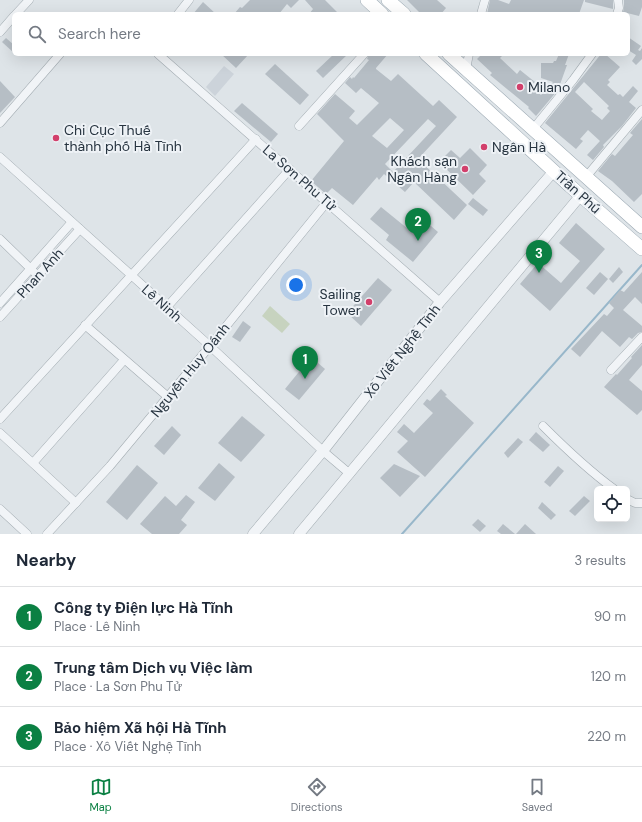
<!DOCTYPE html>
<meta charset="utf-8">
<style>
:root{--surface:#fff;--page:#f2f2f3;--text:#1f2937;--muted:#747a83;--line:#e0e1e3;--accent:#0b8043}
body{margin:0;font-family:"DM Sans",sans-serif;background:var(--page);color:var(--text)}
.controls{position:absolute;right:12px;bottom:12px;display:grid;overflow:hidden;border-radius:6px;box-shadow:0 4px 16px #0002}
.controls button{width:36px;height:36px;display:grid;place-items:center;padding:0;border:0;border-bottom:1px solid var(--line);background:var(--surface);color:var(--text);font:20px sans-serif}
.you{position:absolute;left:296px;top:285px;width:14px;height:14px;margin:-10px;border:3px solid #fff;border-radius:50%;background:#1a73e8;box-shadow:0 0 0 6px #1a73e833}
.badge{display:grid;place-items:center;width:26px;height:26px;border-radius:50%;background:var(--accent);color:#fff;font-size:13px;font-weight:700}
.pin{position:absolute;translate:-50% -33px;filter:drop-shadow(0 1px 2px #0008)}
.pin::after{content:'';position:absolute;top:21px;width:14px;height:12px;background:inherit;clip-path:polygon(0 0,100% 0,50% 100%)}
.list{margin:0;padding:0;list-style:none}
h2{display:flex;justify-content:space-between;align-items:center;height:52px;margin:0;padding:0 16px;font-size:17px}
h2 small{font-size:13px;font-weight:400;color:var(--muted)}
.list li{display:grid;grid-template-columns:26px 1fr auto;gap:12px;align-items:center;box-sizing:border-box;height:60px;padding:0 16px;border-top:1px solid var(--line)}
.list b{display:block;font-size:15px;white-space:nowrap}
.list p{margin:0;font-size:13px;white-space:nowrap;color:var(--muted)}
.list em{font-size:13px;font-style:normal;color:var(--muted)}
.icon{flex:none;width:22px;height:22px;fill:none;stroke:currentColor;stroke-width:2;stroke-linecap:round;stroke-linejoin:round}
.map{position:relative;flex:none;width:642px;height:534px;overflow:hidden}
.search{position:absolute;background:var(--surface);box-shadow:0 4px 16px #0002;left:12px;right:12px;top:12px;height:44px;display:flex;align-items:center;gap:10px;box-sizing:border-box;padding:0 14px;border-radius:6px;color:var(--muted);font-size:15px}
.sheet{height:232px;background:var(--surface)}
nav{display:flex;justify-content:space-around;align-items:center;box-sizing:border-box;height:56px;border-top:1px solid var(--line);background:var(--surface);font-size:11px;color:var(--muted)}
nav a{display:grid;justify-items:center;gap:2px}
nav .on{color:var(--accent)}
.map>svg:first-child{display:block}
.built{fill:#ccd3da}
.green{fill:#c7d3bf}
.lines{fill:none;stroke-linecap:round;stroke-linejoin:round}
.stream{stroke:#98b7ca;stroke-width:2}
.building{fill:#b6bec5;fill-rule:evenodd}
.minor-casing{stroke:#a3acb2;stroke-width:9}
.tertiary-casing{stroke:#a3acb2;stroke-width:11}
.primary-casing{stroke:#9daab4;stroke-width:14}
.minor{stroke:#f1f4f7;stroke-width:8}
.tertiary{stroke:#f1f4f7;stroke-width:10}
.primary{stroke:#fff;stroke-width:13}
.poi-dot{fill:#d23f6b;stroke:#eef2f6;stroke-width:1.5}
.labels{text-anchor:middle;stroke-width:4;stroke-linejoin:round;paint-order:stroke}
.poi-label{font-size:14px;fill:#273440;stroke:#eef2f6;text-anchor:start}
.street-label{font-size:14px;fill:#273440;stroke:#eef2f6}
</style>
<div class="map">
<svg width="642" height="534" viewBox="0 0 642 534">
<rect width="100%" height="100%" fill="#dee4e8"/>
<path class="built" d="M224,66L234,74L215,96L206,87Z"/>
<path class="green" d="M270,306L290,324L282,333L262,316Z"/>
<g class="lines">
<path class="stream" d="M402,534L642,265"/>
</g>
<g class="building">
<path d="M250,0H299L291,8L287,4L279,14H234L240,7L242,8Z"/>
<path d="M305,0H325L339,14H309L313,9Z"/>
<path d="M407,0H437L446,8L441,14H421Z"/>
<path d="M490,0H498L509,4L511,0H584L579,14H487Z"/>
<path d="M585,0H613V9L585,2Z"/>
<path d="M624,0H642V7L639,16L623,12L624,8Z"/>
<path d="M203,2L216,14H193Z"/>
<path d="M628,37L641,46L638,50L640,51L642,48V59L636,65L632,61L636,55L628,50Z"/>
<path d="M6,38L14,45V53L2,42Z"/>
<path d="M221,54H249L236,68Z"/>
<path d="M334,54H348L323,78L316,71Z"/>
<path d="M369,54H388L376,68V69L391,81L398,74L433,106L439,100L457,117L418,159L467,205L454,220L414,182L405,192L384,174L379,180L377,177L353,205L332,188L326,194L311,181L344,141L317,114L335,94L355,111L349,118L357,125L379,103L361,88L356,93L345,83L350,77L352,79L353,77L354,78L369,60L367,59ZM390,118L404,130L387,148L372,136ZM428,119L436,126L393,172L385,164Z"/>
<path d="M482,54H504L500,58L517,74L520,70L535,82L530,86L541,95L553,82L541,78V63H553L554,61H556L559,54H569L565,65H567L558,90L536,116L528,108L529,107L490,75L492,73L477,59Z"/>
<path d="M601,54H605L620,67L608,80L610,82L607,85L618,95L620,94L623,97L633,86L638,91L629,102L636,108L622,126L603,145L604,147L593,160L587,155L600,141L588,130L580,139L583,141L576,149L545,123ZM584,82L609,106L607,108L610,111L602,120L591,111L593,109L575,92Z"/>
<path d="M275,64L309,95L300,105L265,74Z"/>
<path d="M0,81L15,97L0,113Z"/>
<path d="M242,103L278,134L271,142L234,111Z"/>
<path d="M642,119V194L634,202L612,181L598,171L612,154L615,156L633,135L630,133Z"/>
<path d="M470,148L487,165L479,174L486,181L473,195L439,162L451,150L460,158Z"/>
<path d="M473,198L488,210L483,216L468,204Z"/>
<path d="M381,207L413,233L424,220L438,232L413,262L386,240L389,235L370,219Z"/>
<path d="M576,223L605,249L550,311L520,284L538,263L561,283L580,261L559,243Z"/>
<path d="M619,267L623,272L613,283L609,279Z"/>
<path d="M600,272L608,279L594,295L586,288Z"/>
<path d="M642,272V304L635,297L623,310L642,326V332L638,333L632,339L629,337L620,347L602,331L580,357L571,349L604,314L607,316L614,308L609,303L620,290L624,292Z"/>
<path d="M378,278L392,290L361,326L347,313Z"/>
<path d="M243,321L251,327L240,342L232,337Z"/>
<path d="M642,345V365L629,380L642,391V410L637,415L604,387L616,374L617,375L632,358L631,357Z"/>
<path d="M311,357L325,369L299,400L285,389Z"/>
<path d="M441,389L447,395L445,396L474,423L425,477L397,452L408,441L397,432L404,424L414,433L433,413L423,404L427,399L430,401Z"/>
<path d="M242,416L265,435L241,462L218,443Z"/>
<path d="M172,426L181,435L164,455L154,446Z"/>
<path d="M536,432L550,445L543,452L529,440Z"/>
<path d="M518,438L523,442L508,458L504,453Z"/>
<path d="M219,463L235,477L215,501L198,488Z"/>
<path d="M394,464L420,476L400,497L380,478Z"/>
<path d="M137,465L158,483L127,520L106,502Z"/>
<path d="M558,466L564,471L550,487L544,482Z"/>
<path d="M186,495L195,502L181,520L187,525L179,534H152L140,524L165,496L176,506Z"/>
<path d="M584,496L590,501L575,516L569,511Z"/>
<path d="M542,502L556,515L551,520L538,508Z"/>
<path d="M478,519L486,526L480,532L472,525Z"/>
<path d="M503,524L515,534H501L497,531Z"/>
<path d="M525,524L536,534H516Z"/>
</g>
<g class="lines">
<g class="minor-casing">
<g id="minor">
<path d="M16,14L29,0"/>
<path d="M178,14L189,0"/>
<path d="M481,14L485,0"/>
<path d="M617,14L619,8L618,0"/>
<path d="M0,32L14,16"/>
<path d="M158,54L440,302"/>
<path d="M466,69L469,54"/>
<path d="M0,123L60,54"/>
<path d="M299,126L364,54"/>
<path d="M533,129L573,80L592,54"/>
<path d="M0,157L210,346L323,451L350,474"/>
<path d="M586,177L642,110"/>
<path d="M0,239L34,272"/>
<path d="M0,303L72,222"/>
<path d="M167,307L290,169"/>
<path d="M0,317L80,229"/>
<path d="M85,325L168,397"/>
<path d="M611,370L642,337"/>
<path d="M0,419L256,139"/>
<path d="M543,426C565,448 588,470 614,489"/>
<path d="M0,433L76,503"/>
<path d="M33,463L124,360"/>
<path d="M627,499L635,503H642"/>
<path d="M0,509L27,534"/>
<path d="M47,534L110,466L210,346L327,202"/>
</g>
</g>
<g class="tertiary-casing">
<g id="tertiary">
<path d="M253,534L323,451L440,302L554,171"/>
<path d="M299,534L581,195"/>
</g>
</g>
<g class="primary-casing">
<g id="primary">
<path d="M367,0L382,14"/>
<path d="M388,0L404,14"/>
<path d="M426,54L570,186L642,249"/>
<path d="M449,54L642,227"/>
</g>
</g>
<use href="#minor" class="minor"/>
<use href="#tertiary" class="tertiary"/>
<use href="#primary" class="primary"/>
</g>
<g class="poi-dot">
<circle cx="520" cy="87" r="4"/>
<circle cx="56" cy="138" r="4"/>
<circle cx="484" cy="147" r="4"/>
<circle cx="465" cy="169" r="4"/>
<circle cx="369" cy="302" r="4"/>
</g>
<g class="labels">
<g class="poi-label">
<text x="528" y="92">Milano</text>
<text x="64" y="135">Chi Cục Thuế<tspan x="64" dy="16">thành phố Hà Tĩnh</tspan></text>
<text x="492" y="152">Ngân Hà</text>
<text x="457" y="166" text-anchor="end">Khách sạn<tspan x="457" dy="16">Ngân Hàng</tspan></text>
<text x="361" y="299" text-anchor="end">Sailing<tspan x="361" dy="16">Tower</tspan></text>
</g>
<g class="street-label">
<text transform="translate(300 178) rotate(41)" y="5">La Sơn Phu Tử</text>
<text transform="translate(578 192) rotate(42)" y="5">Trần Phú</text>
<text transform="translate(40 273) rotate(-48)" y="5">Phan Anh</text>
<text transform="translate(162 303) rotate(42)" y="5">Lê Ninh</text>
<text transform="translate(402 351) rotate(-52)" y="5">Xô Viết Nghệ Tĩnh</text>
<text transform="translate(190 370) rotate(-51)" y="5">Nguyễn Huy Oánh</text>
</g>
</g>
</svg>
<div class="controls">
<button><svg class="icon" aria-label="locate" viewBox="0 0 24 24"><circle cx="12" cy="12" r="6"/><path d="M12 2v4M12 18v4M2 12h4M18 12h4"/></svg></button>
</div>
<div class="you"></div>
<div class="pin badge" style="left:305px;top:379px">1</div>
<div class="pin badge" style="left:418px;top:241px">2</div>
<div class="pin badge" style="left:539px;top:273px">3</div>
<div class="search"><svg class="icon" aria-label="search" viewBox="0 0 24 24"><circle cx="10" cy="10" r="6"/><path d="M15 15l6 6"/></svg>Search here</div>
</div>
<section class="sheet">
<h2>Nearby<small>3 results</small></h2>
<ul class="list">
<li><span class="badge">1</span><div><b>Công ty Điện lực Hà Tĩnh</b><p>Place · Lê Ninh</p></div><em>90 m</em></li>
<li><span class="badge">2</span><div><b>Trung tâm Dịch vụ Việc làm</b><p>Place · La Sơn Phu Tử</p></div><em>120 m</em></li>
<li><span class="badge">3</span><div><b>Bảo hiệm Xã hội Hà Tĩnh</b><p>Place · Xô Viết Nghệ Tĩnh</p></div><em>220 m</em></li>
</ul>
</section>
<nav>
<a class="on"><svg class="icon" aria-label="map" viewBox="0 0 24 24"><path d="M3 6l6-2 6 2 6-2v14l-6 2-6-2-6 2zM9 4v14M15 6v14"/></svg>Map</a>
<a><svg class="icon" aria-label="directions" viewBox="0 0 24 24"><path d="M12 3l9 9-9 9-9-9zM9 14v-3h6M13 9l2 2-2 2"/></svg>Directions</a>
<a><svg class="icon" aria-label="saved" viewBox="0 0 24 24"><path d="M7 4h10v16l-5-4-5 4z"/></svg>Saved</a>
</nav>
